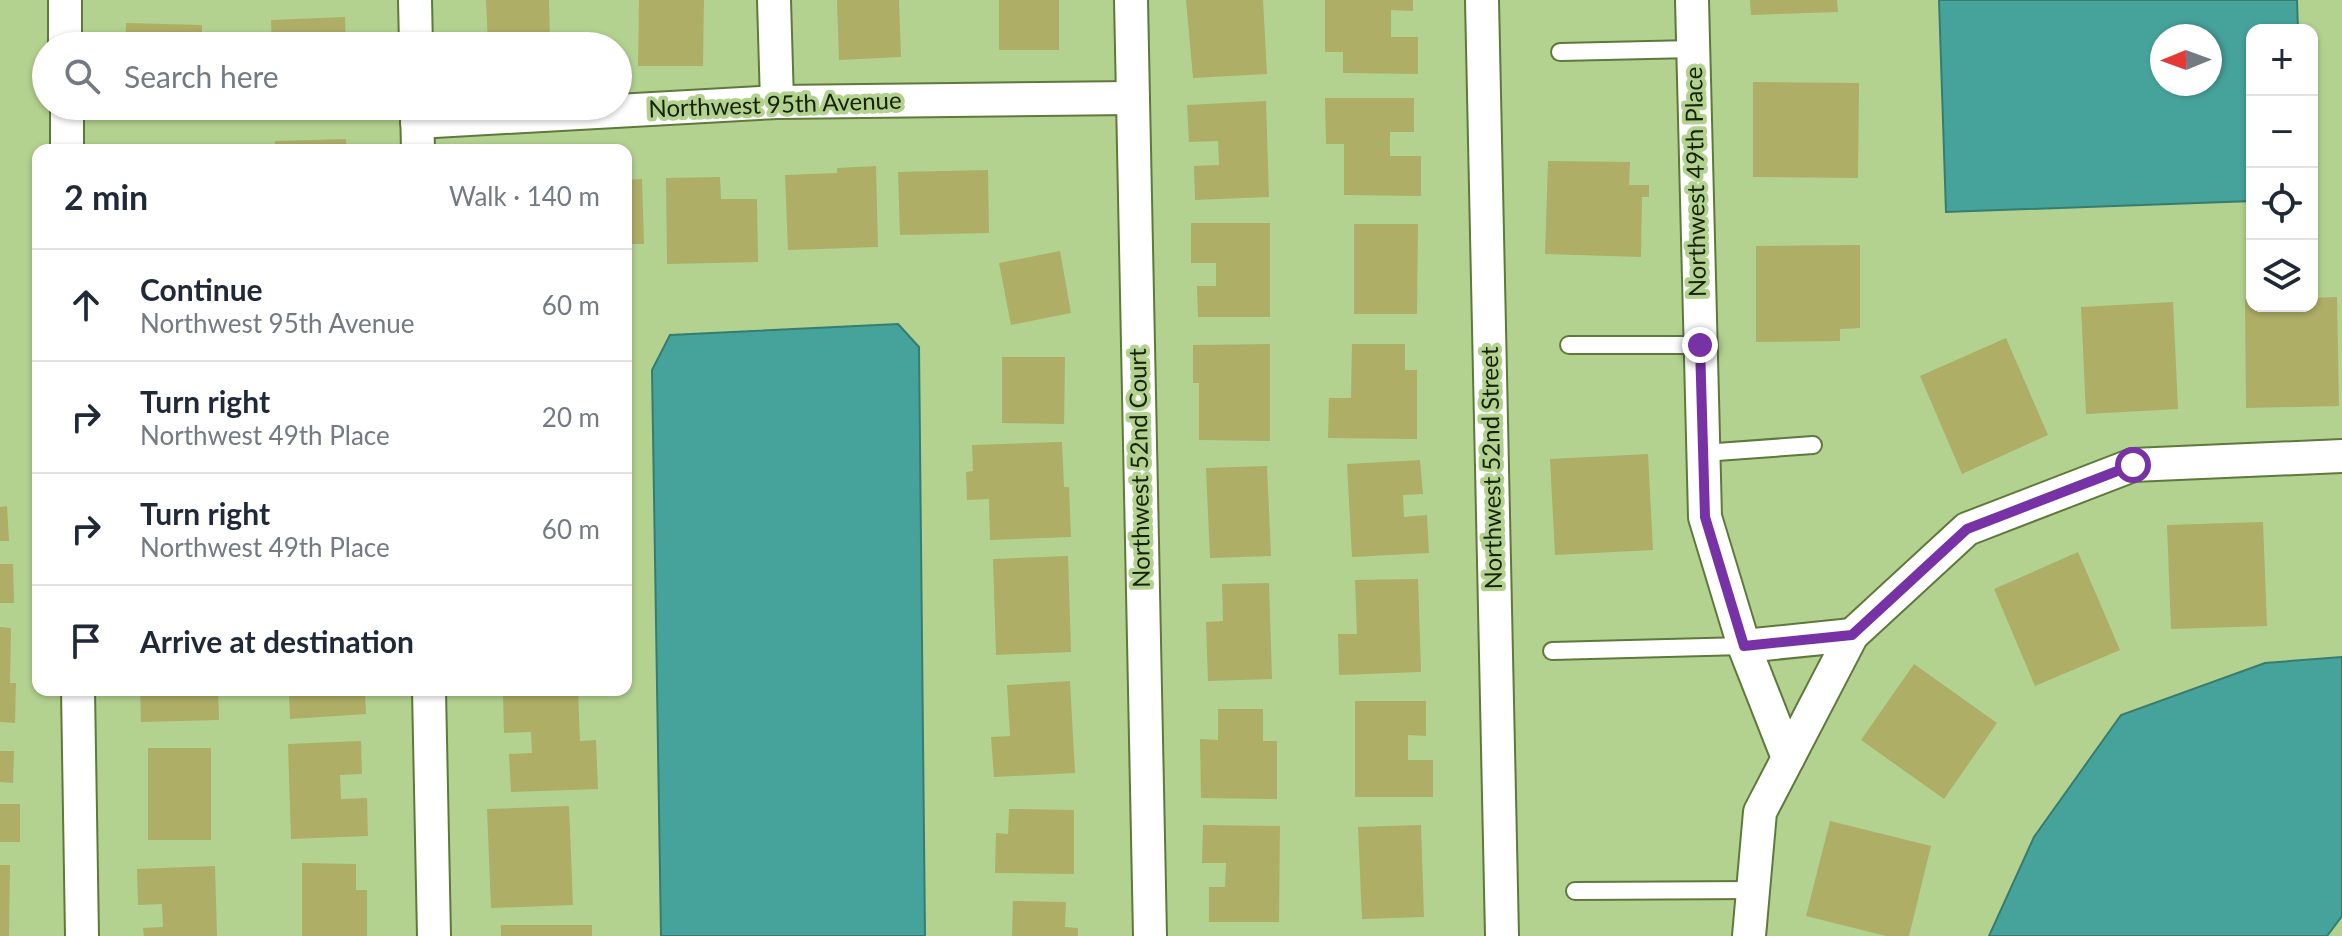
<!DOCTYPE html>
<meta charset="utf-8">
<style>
:root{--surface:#fff;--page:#f2f2f3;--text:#1f2937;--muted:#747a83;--line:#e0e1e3}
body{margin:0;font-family:Lato,sans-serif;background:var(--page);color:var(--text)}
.controls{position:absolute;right:24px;top:24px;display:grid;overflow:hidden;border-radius:16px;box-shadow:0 2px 6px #0004}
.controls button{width:72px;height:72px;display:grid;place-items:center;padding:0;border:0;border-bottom:2px solid var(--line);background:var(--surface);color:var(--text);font:40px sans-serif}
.compass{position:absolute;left:2150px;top:24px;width:72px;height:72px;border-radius:50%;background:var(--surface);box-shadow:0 2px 6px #0004;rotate:269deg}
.stop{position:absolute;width:24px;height:24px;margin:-18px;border:6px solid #7732a6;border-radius:50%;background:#fff}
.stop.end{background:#7732a6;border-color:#fff;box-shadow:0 2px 8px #0008}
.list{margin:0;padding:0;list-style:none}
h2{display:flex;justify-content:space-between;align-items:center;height:104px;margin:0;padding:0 32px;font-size:34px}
h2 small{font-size:26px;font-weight:400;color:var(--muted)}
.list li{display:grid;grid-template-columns:52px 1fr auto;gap:24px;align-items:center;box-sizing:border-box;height:112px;padding:0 32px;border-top:2px solid var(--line)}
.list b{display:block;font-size:30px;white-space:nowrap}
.list p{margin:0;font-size:26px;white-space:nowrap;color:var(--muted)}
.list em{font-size:26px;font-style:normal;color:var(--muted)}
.icon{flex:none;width:44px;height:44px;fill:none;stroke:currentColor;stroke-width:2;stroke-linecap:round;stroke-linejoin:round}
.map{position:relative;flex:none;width:2342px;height:936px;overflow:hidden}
.search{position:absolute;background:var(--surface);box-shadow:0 2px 6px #0004;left:32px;top:32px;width:600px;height:88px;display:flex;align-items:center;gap:20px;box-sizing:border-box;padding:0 28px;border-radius:44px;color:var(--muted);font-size:30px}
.panel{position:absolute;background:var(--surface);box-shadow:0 2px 6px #0004;left:32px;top:144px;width:600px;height:552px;border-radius:16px}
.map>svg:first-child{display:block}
.water{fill:#46a39c;stroke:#387c6f;stroke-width:2;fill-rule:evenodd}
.building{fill:#aeae66}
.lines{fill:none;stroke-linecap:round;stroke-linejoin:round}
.service-casing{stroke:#5e793b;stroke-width:20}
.minor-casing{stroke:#5e793b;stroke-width:36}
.service{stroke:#fff;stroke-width:16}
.minor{stroke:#fff;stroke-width:32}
.route{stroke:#7732a6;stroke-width:10}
.labels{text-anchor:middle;stroke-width:8;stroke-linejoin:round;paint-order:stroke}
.street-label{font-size:24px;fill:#162107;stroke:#b3d290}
</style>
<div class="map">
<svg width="2342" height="936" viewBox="0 0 2342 936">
<rect width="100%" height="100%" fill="#b3d290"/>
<g class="water">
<path d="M1939,0H2297L2298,30H2252V201L1946,212ZM2162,36H2210V84H2162Z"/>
<path d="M898,324L919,347L925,936H661L652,370L670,335Z"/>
<path d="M2342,657V916L2327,936H1989L2034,837L2121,715L2265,663Z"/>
</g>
<g class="building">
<path d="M486,0H549L550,46H488Z"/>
<path d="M639,0H704L703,66H638Z"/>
<path d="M837,0H899L901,57L839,60Z"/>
<rect x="999" y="0" width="60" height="50"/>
<path d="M1186,0H1263L1267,74L1193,78Z"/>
<path d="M1325,0H1413V11L1391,10V37H1418V74L1343,73V52H1325Z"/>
<path d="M1750,0H1837L1838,12L1751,15Z"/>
<path d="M345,17L346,46H272L271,20Z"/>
<path d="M126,23L202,25V46H125Z"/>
<path d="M1753,82L1859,83L1858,178L1753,177Z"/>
<path d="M1325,98H1414V132H1390V156H1421V196L1344,195V144H1326Z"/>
<path d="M1266,101L1269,197L1195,200L1194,166L1219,165L1218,141L1189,142L1187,105Z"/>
<rect x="163" y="106" width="38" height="3"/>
<path d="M274,106H350L351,111L275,115Z"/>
<path d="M346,139L347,150H275V141Z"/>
<path d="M1548,161L1630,162L1629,185H1649V197H1642L1641,257L1545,254Z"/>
<path d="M876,166L878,247L788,250L785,175L837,173V168Z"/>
<path d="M988,170L989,233L900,235L898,172Z"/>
<path d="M720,177L721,199H757L758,262L667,264L666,178Z"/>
<path d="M642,179L644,244H626V180Z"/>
<path d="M1191,223H1270V317H1198L1197,286H1216V263H1191Z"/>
<path d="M1354,224H1418L1417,314H1354Z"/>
<path d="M1860,245V328L1840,329V341L1756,342V246Z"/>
<path d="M1060,251L1071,313L1011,325L999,263Z"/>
<path d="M2337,297L2339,406L2246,408L2245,299L2252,298V306H2312V298Z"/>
<path d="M2173,302L2178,409L2086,414L2081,307Z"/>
<path d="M2006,338L2048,435L1962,474L1920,376Z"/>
<path d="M1270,344V441L1199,440V383H1193V345Z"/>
<path d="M1352,344H1405V370H1417V439L1328,438L1329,398H1351Z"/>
<path d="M1002,357H1065L1064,424L1002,423Z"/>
<path d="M1062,442L1064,487H1069L1071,537L990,540L989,499L967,500L966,472L973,471L972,445Z"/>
<path d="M1648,454L1653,550L1555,555L1550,459Z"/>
<path d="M1420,460L1423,494L1403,495L1404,517L1427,515L1429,553L1352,557L1347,464Z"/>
<path d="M1267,466L1271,556L1210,558L1206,468Z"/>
<path d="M7,506L9,541H0V507Z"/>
<path d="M2263,522L2267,626L2171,629L2167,525Z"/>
<path d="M2078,552L2120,650L2035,686L1994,589Z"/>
<path d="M1068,556L1071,652L996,655L993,559Z"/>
<path d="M0,564H13L14,603H0Z"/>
<path d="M1418,579L1421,672L1339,675L1338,634H1357L1355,580Z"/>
<path d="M1269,583L1272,679L1208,681L1206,622L1223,621L1222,584Z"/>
<path d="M0,627L11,628L10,683H16L15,723L0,722Z"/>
<path d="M1914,664L1997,723L1944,799L1861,740Z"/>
<path d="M1070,681L1075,773L994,777L991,737L1010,736L1007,685Z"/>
<path d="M140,690H218L219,720L141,722Z"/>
<path d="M289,690H365L366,714L290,719Z"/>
<path d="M578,690L580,741L596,740L598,789L511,792L509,754L532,753L531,732L504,733L503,693Z"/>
<path d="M1355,701H1426V736L1408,735V760H1433V797H1355Z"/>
<path d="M1218,709H1263V741H1277V799L1201,798L1200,739L1218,740Z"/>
<path d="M361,741L362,774L340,775L341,799L367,798L368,836L291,839L288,744Z"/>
<rect x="148" y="748" width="63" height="92"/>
<path d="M0,751H14L13,783L0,782Z"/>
<rect x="0" y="804" width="20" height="38"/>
<path d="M569,806L573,905L491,908L487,809Z"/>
<path d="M1009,809L1074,810V874L995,873L996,833L1008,834Z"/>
<path d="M1830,821L1931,846L1909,936H1886L1806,916Z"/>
<path d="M1203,825L1280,826L1279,922H1209V887H1225L1226,863H1202Z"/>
<path d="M1421,825L1424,917L1362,919L1358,827Z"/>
<path d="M302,863L356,864V890H367V936H302Z"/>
<path d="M0,865H10L9,936H0Z"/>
<path d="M215,866L217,936H144L143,928L163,927L162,904L138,905L137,869Z"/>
<path d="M1013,901L1066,902L1065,927L1078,928V936H1012Z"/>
<rect x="501" y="925" width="91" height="11"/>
</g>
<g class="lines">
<g class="service-casing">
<g id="service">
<path d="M1560,52L1693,49"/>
<path d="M1569,345H1700"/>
<path d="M1703,453L1813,445"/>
<path d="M1552,651L1744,646"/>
<path d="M1575,891L1753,890"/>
</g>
</g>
<g class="minor-casing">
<g id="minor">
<path d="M65,0V46"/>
<path d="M415,0L416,46"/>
<path d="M774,0L777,102"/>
<path d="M1131,0L1150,936"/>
<path d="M1482,0L1502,936"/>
<path d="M1692,0L1705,517L1744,646L1852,635"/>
<path d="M67,106V150"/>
<path d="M417,106L418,150"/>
<path d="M417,122L777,102L1132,98"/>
<path d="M1744,646L1788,758"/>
<path d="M78,690L82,936"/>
<path d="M429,690L434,936"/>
<path d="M1749,936L1760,812L1852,635L1967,529L2133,465L2342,456"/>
</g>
</g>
<use href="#service" class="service"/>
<use href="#minor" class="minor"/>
</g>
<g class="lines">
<path class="route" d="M1700,345L1705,517L1744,646L1852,635L1967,529L2133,465"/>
</g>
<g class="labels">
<g class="street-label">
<text transform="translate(775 105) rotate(-2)" y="8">Northwest 95th Avenue</text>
<text transform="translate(1696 182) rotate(-91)" y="8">Northwest 49th Place</text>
<text transform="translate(1140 468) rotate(-91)" y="8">Northwest 52nd Court</text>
<text transform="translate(1492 468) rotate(-91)" y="8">Northwest 52nd Street</text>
</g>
</g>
</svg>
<div class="controls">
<button>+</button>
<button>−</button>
<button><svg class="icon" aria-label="locate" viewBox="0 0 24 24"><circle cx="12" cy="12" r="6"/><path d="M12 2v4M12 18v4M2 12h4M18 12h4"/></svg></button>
<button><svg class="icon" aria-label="layers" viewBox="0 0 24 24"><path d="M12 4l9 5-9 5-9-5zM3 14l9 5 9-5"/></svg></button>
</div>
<svg class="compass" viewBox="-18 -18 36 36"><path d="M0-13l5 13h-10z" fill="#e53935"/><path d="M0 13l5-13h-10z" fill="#747a83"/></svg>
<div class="stop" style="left:2133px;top:465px"></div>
<div class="stop end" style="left:1700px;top:345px"></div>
<div class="search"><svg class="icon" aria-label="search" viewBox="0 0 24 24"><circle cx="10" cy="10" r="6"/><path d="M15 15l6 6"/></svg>Search here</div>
<section class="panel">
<h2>2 min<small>Walk · 140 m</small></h2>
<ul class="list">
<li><svg class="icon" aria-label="ahead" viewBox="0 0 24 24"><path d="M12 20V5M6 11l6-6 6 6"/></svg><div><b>Continue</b><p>Northwest 95th Avenue</p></div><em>60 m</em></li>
<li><svg class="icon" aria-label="right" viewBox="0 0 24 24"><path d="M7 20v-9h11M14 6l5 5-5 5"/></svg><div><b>Turn right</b><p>Northwest 49th Place</p></div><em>20 m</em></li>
<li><svg class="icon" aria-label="right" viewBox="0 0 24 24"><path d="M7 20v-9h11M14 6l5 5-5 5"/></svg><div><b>Turn right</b><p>Northwest 49th Place</p></div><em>60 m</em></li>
<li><svg class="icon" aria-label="arrive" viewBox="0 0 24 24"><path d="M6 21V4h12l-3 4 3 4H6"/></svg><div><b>Arrive at destination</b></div></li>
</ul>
</section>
</div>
